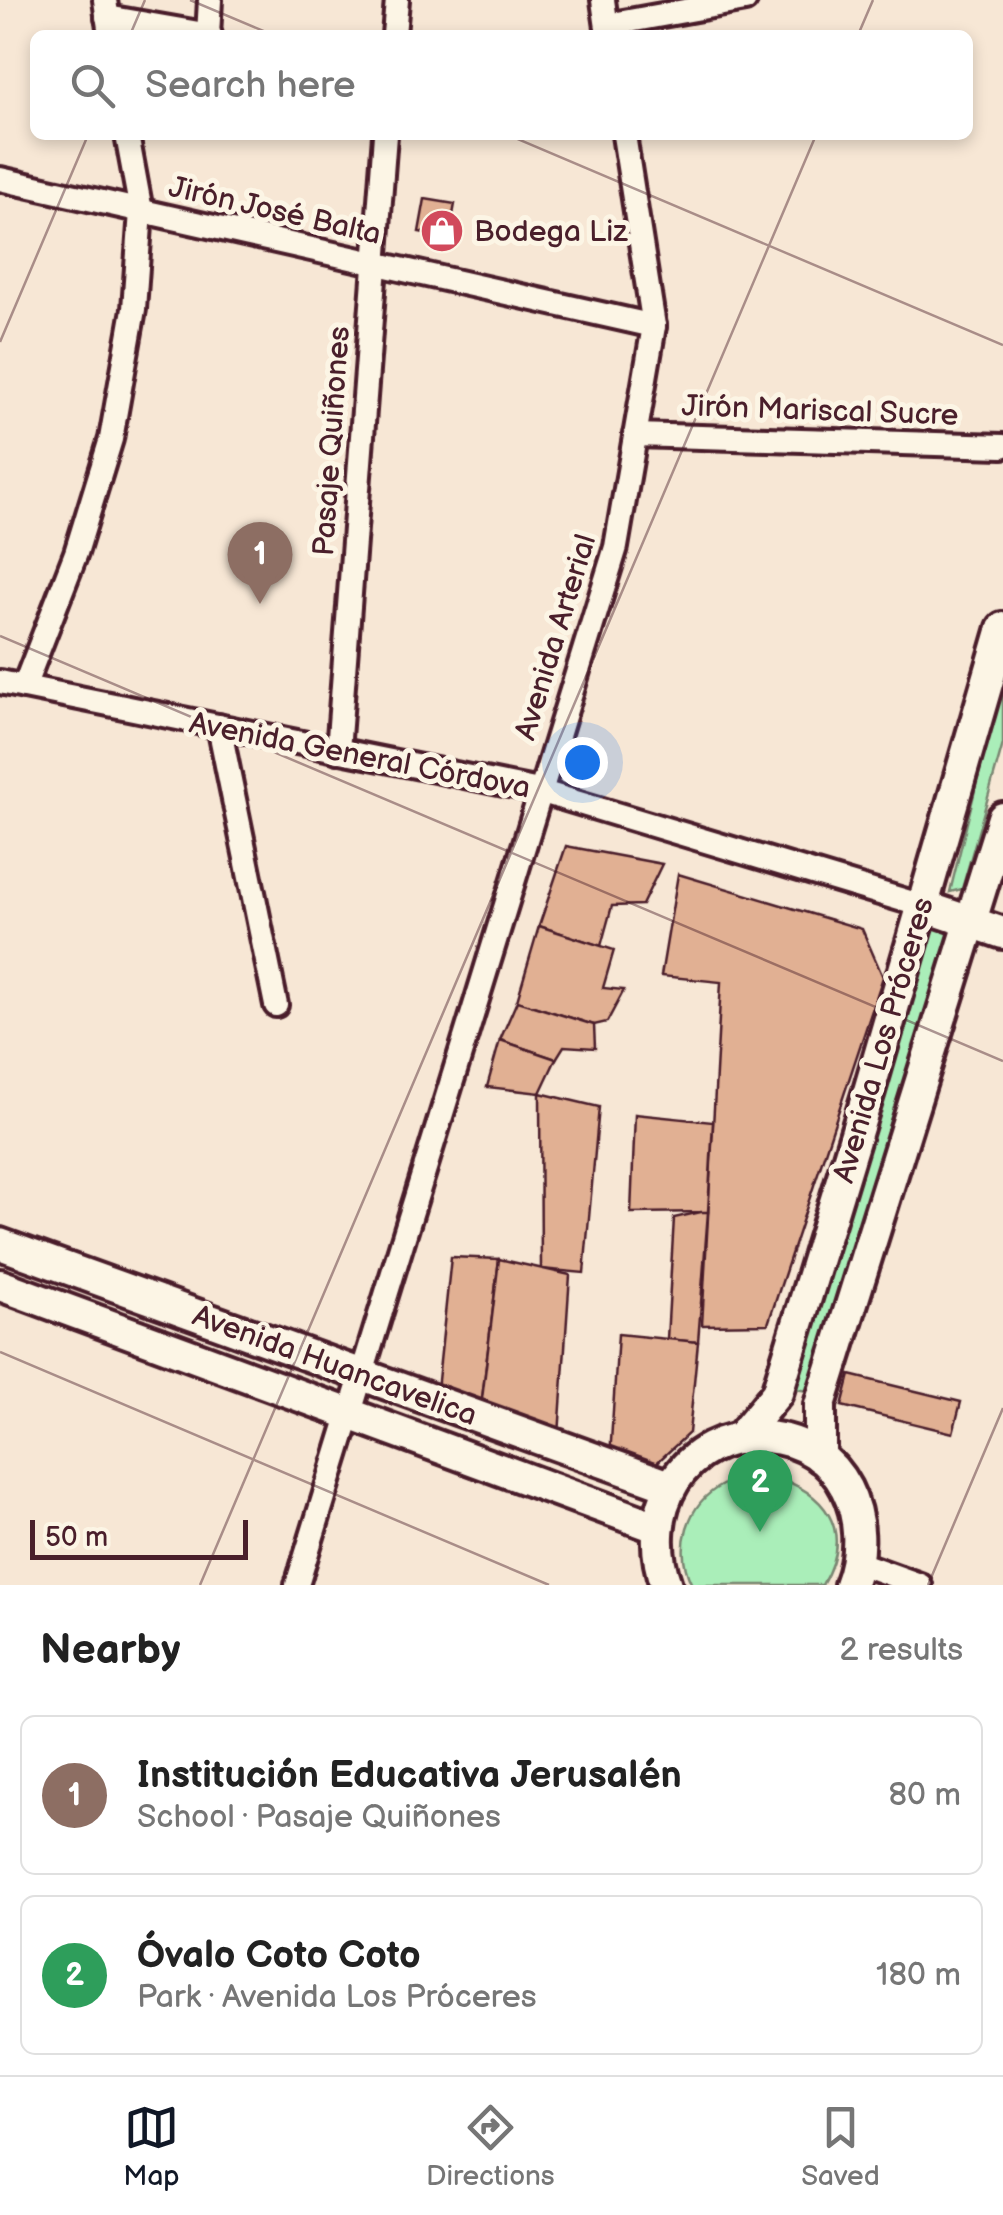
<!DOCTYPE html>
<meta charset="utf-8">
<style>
:root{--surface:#fff;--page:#f6f6f6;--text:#222;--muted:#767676;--line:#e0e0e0;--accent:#111827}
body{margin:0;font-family:"Balsamiq Sans",sans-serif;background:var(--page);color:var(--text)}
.scale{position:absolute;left:30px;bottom:25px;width:218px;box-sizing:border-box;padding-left:10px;border:5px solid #4a1f2b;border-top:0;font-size:28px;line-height:35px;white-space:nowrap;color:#4a1f2b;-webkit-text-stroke:8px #fcf5e5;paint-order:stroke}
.you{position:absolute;left:582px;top:762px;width:35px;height:35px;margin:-25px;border:8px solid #fff;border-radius:50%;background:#1a73e8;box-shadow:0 0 0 15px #1a73e833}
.badge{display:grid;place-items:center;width:65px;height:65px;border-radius:50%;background:var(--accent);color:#fff;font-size:32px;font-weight:700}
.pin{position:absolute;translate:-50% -82px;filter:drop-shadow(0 2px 5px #0008)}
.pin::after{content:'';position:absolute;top:52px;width:35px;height:30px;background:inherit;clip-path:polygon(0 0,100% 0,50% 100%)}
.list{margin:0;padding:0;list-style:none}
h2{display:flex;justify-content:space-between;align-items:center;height:130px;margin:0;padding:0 40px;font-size:42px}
h2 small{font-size:32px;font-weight:400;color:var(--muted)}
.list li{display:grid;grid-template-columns:65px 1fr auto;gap:30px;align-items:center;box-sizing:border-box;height:160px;margin:0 20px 20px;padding:0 20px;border:2px solid var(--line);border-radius:15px}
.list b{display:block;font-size:38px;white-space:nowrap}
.list p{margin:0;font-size:32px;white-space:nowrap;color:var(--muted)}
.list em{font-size:32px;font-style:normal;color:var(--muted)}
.icon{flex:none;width:55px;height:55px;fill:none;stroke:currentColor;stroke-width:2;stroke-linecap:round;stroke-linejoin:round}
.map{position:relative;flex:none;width:1003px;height:1585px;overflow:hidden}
.search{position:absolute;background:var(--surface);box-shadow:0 5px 15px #0003;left:30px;right:30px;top:30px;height:110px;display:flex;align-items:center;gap:25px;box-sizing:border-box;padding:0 35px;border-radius:15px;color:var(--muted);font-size:38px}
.sheet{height:490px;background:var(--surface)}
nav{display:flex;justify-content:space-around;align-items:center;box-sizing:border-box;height:140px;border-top:2px solid var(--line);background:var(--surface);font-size:28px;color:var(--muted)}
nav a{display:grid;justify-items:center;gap:5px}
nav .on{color:var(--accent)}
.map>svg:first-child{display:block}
.green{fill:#aaeeb9;stroke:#7a8672;stroke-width:2.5}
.building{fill:#e1b093;stroke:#4a1f2b;stroke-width:2.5}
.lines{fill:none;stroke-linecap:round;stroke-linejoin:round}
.minor-casing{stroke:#4a1f2b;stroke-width:30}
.tertiary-casing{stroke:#4a1f2b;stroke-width:38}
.minor{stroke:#fcf5e5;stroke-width:22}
.tertiary{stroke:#fcf5e5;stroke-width:30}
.ticks{fill:none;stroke:#4a1f2b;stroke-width:2.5;stroke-opacity:0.45}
.labels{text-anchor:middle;stroke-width:10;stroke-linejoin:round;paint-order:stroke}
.street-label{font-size:30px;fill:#4a1f2b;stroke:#fcf5e5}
.poi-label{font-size:30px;fill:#4a1f2b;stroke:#fcf5e5;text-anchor:start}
</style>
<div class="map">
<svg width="1003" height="1585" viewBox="0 0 1003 1585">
<rect width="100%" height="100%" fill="#f7e7d5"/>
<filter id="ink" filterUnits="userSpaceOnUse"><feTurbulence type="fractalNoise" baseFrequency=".01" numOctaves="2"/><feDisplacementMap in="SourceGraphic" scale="20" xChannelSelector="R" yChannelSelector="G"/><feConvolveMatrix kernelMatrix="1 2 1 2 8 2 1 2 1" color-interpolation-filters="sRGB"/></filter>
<g filter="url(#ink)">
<g class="green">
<path d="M1003,676V744L962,889L950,892Z"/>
<path d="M934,927L957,932L813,1392L790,1388Z"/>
<path d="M770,1475C825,1492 855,1529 822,1585H692C674,1549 686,1503 724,1484C738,1476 755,1476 770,1475Z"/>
</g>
<g class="building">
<path d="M425,199L455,204L449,237L419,232Z"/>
<path d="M566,846L662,864L642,905L612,906L601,946L539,926Z"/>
<path d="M678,874L862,929L883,977L768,1324L702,1325L721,982L661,976Z"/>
<path d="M539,926L614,950L603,988L624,990L607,1022L594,1025L517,1001Z"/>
<path d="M517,1001L594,1025L595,1048L564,1046L556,1059L500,1040Z"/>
<path d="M500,1040L556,1059L540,1093L487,1087Z"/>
<path d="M540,1093L599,1107L584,1273L541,1269Z"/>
<path d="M635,1114L713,1122L708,1212L631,1213Z"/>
<path d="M701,1212H708L698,1342L667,1339L674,1218Z"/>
<path d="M451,1257L499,1259L481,1407L437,1390Z"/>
<path d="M499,1259L570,1275L559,1435L481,1407Z"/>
<path d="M618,1334L698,1342L689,1433L649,1470L610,1457Z"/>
<path d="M850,1375L961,1402L953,1433L842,1406Z"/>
</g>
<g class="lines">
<g class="minor-casing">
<g id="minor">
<path d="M105,0L110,35"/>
<path d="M603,0L608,35"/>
<path d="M107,17L210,35"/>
<path d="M607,25L745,0"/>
<path d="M208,35L210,0"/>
<path d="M394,35L397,0"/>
<path d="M0,179L654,326"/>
<path d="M635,435L1003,446"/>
<path d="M0,682L539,791L923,906"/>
<path d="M24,687L76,553L111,439L134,309L141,211L127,135"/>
<path d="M219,726L276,1005"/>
<path d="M338,751L385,135"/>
<path d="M859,1563L920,1585"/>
<path d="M297,1585L616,547L654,326L624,135"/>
</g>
</g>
<g class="tertiary-casing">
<g id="tertiary">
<path d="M923,906L1003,933"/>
<path d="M0,1244L670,1486"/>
<path d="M0,1285L656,1527"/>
<path d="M739,1439L777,1393L869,1091L1003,628"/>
<path d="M820,1457V1405L1003,818"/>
<path d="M666,1585C639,1512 681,1432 766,1437C843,1442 875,1520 850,1585"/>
</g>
</g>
<use href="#minor" class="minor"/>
<use href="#tertiary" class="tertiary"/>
</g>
</g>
<path class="ticks" d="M190,0L273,35M130,35L145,0M858,35L873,0M508,135L1003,345M0,342L88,135M0,636L1003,1061M0,1352L549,1585M200,1585L816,135M928,1585L1003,1408"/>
<defs>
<g id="shop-disc" transform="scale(2.25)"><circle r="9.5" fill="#d1495b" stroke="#fcf5e5"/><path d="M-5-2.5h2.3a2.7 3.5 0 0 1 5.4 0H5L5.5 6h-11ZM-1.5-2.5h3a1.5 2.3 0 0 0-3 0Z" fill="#fff"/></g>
</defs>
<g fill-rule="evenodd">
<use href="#shop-disc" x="442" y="231"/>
</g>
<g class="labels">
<g class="street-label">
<text transform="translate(275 210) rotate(13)" y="10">Jirón José Balta</text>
<text transform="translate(820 410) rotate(2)" y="10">Jirón Mariscal Sucre</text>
<text transform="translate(331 441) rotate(-86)" y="10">Pasaje Quiñones</text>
<text transform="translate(555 637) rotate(-73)" y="10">Avenida Arterial</text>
<text transform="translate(360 755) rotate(11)" y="10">Avenida General Córdova</text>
<text transform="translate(883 1040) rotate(-74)" y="10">Avenida Los Próceres</text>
<text transform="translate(335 1365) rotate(20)" y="10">Avenida Huancavelica</text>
</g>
<g class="poi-label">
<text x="474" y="241">Bodega Liz</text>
</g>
</g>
</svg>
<div class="scale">50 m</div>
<div class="you"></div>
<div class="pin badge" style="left:260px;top:604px;background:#8d6e63">1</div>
<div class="pin badge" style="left:760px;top:1532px;background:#2e9e5b">2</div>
<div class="search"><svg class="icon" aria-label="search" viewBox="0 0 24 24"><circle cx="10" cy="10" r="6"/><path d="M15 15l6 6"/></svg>Search here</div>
</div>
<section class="sheet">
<h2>Nearby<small>2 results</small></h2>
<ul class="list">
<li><span class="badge" style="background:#8d6e63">1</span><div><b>Institución Educativa Jerusalén</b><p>School · Pasaje Quiñones</p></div><em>80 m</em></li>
<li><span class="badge" style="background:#2e9e5b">2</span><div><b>Óvalo Coto Coto</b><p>Park · Avenida Los Próceres</p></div><em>180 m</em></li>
</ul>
</section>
<nav>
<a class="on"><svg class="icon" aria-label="map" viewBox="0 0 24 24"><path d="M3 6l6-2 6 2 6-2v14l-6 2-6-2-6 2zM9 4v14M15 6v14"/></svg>Map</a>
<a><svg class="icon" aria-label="directions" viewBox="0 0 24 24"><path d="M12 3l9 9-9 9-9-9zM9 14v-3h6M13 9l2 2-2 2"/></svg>Directions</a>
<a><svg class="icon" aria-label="saved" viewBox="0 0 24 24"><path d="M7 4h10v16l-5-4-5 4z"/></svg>Saved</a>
</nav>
